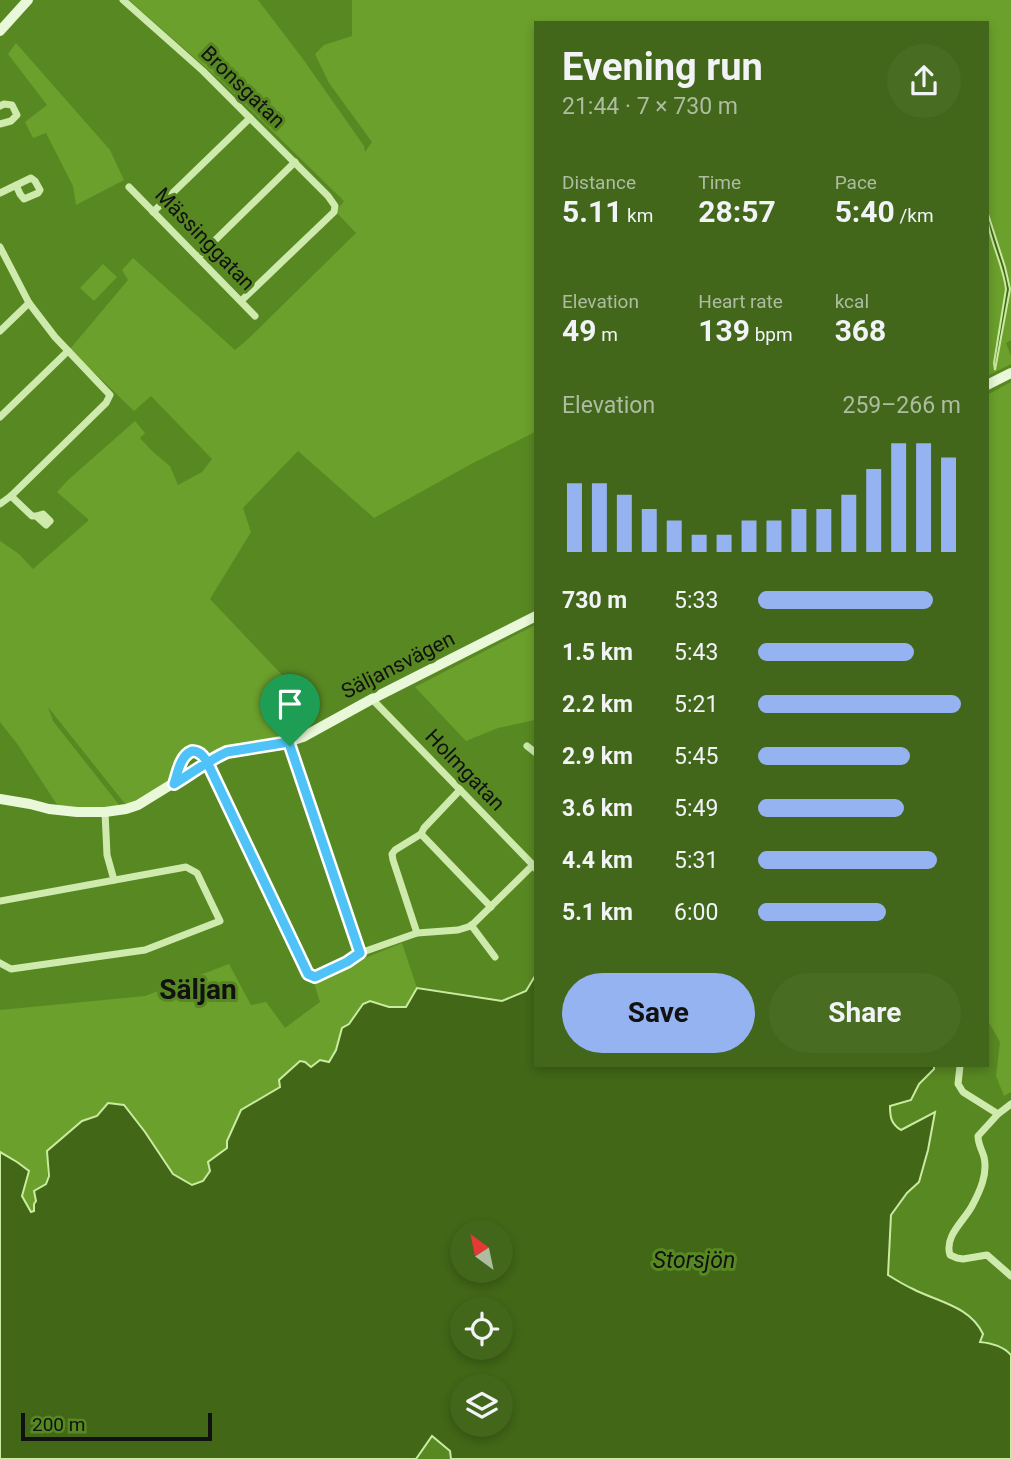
<!DOCTYPE html>
<html lang="en">
<head>
<meta charset="utf-8">
<style>
	body { margin:0; font-family:Roboto,sans-serif; background:#496c23; color:#f1f3f6; height:100vh; display:flex; flex-direction:column; font-size:26px; white-space:nowrap }
	* { box-sizing:border-box; margin:0 }
	p { font-size:23px; color:#aebda2 }
	.icon { flex:none; width:38px; height:38px; fill:none; stroke:currentColor; stroke-width:2; stroke-linecap:round; stroke-linejoin:round }
	.map { position:relative; flex:1; overflow:hidden }
	.side { position:absolute; left:534px; top:21px; width:455px; height:1046px; display:flex; flex-direction:column; background:#42661a; border-radius:0px; box-shadow:0 4px 10px #0003 }
	.side>* { flex:none }
	.needle { width:46px; rotate:327deg }
	.tools { position:absolute; left:450px; top:1220px; display:grid; gap:14px }
	.tools a { display:grid; place-items:center; width:63px; height:63px; border-radius:50%; background:#42661a; box-shadow:0 4px 10px #0003; font-size:35px }
	.scale { position:absolute; left:21px; bottom:18px; width:191px; box-sizing:border-box; padding-left:7px; border:4px solid #111; border-top:0; font-size:19px; line-height:24px; white-space:nowrap; color:#111; -webkit-text-stroke:5px #588822; paint-order:stroke }
	.pin { position:absolute; display:grid; place-items:center; width:60px; height:60px; color:#fff; margin:-72px -30px; border-radius:50% 50% 50% 0; rotate:-45deg; box-shadow:0 0 7px #0007 }
	.pin .icon { rotate:45deg }
	.round { display:grid; place-items:center; flex:none; width:74px; height:74px; border-radius:37px; background:#496c23 }
	.headline { display:flex; align-items:center; justify-content:space-between; height:119px; padding:0 28px }
	h1 { font-size:38px; font-weight:700; line-height:52px }
	.metrics { display:grid; grid-template-columns:repeat(3,1fr); gap:10px; height:119px; padding:7px 28px }
	.metrics div { display:grid; align-content:center }
	.metrics b { font-size:30px; font-weight:700 }
	.metrics small { font-size:19px; font-weight:400 }
	.metrics p { font-size:19px }
	.chart { height:196px; padding:14px 28px }
	.chart p { display:flex; justify-content:space-between }
	.chart svg { width:100%; height:126px; margin-top:7px; stroke:#95b2f1; stroke-width:6 }
	.button { display:flex; gap:14px; margin-top:auto; padding:14px 28px }
	.button a { flex:1; height:80px; border-radius:42px; background:#95b2f1; color:#111; font-size:28px; font-weight:700; line-height:80px; text-align:center }
	.button a+a { background:#496c23; color:#f1f3f6 }
	ul { padding:0 28px; list-style:none; font-size:23px }
	li { display:grid; grid-template-columns:112px 84px 1fr; align-items:center; height:52px }
	li i { height:18px; border-radius:9px; background:#95b2f1 }
	.map>svg:first-child { display:block }
	.green { fill:#6ba02c }
	.water { fill:#416717; stroke:#caeba1; stroke-width:2; fill-rule:evenodd }
	.lines { fill:none; stroke-linecap:round; stroke-linejoin:round }
	.street { stroke:#ceeaad; stroke-width:7 }
	.secondary { stroke:#e9f8d8; stroke-width:10 }
	.route-casing { stroke:#fff; stroke-width:14 }
	.route { stroke:#4fc3f7; stroke-width:9 }
	.labels { text-anchor:middle; stroke-width:6; stroke-linejoin:round; paint-order:stroke }
	.street-label { font-size:21px; fill:#111; stroke:#588822 }
	.water-label { font-size:23px; font-style:italic; fill:#111; stroke:#588822 }
	.district-label { font-size:28px; font-weight:bold; fill:#111; stroke:#588822 }
</style>
</head>
<body>
<div class="map">
<svg width="1011" height="1459" viewBox="0 0 1011 1459">
	<rect width="100%" height="100%" fill="#588822"/>
	<g class="green">
		<path d="M129,0H258L303,59L364,146L365,152L372,142L329,83L315,54L324,45L352,36V0H1011V340L1006,343L1011,356V364L987,376V23H536L535,432L473,463L374,518L298,451L243,508L251,532L210,599L283,676L272,706L292,733L268,740L229,747L209,755C184,724 178,765 168,780C163,788 135,801 126,805L48,707L53,721L120,806L94,810L58,806L18,745L0,722V541L19,554L33,569L89,520L57,492L68,480L135,421L145,433L140,438L153,452L170,466L178,485L202,472L212,459L151,396L134,411L70,349L128,280L122,270L133,258L235,350L247,340L356,233L336,212L344,201L221,81Z"/>
		<polygon points="16,43 110,150 124,180 76,205 73,186 46,133 33,138 25,122 47,105 8,54"/>
		<polygon points="103,264 117,277 94,301 80,288"/>
		<polygon points="1011,382 1011,1092 1004,1096 996,1076 1000,1042 987,1019 987,395"/>
		<polygon points="535,625 535,720 498,728 466,741 415,687"/>
		<path d="M402,943L417,988L406,1007H389L381,1003L362,1004L349,1024L329,1062L310,1067L241,1110L228,1148L209,1161L210,1171L203,1181L192,1185L173,1174L145,1132L124,1105L108,1103L97,1116L82,1121L62,1140L52,1146C50,1153 47,1161 47,1169C47,1184 48,1182 35,1191L36,1201L34,1211L31,1212L22,1196L29,1171L17,1162L0,1152V1010L145,996L229,964L251,1005L266,1002L285,1028L320,1002L314,983L350,964Z"/>
	</g>
	<g class="water">
		<path d="M987,211L1005,267L1010,289L995,370L994,363L1006,289C1003,263 987,237 987,211Z"/>
		<path d="M535,976L536,1066H934V1069L919,1084L911,1100L890,1106C890,1117 891,1124 901,1130L935,1112L928,1150L919,1182L907,1193L891,1215L888,1275C896,1280 904,1285 913,1289C938,1302 970,1306 983,1334L980,1342C991,1343 1004,1347 1011,1355V1459H451L450,1451L432,1436L416,1459H0V1152L17,1162L29,1171L22,1196L31,1212L34,1211V1204L36,1201L34,1191L46,1184L49,1176L47,1151L82,1121L97,1116L108,1103L124,1105L145,1132L173,1174L192,1185L203,1181L210,1171L208,1162L227,1148V1141L241,1110L280,1087L279,1080L300,1061L305,1062L311,1067L320,1060L329,1062L336,1050L342,1028L349,1024L363,1004L370,1001L389,1007H406L417,988L502,1001L526,991ZM462,1232H500V1270H462ZM500,1309V1348H462V1309ZM500,1386V1424H462V1386Z"/>
	</g>
	<g class="lines">
		<g class="street">
			<polyline points="123,0 203,71 328,196 335,206 334,212 241,301"/>
			<polyline points="0,106 4,104 12,105 17,115 11,121 0,124"/>
			<polyline points="129,187 255,316"/>
			<polyline points="0,193 31,178 35,181 40,190 38,193 24,199 20,194 16,185"/>
			<polyline points="153,212 250,118"/>
			<polyline points="0,247 29,303 55,337 110,395 106,403 11,496 0,504"/>
			<polyline points="198,257 295,162"/>
			<polyline points="0,331 29,303"/>
			<polyline points="0,417 68,351"/>
			<polyline points="11,496 32,516 36,516 46,525 50,521 43,514 36,516"/>
			<polyline points="372,699 533,865"/>
			<polyline points="289,742 360,953"/>
			<polyline points="527,746 536,753"/>
			<path d="M175,781C179,770 181,756 192,751L201,753L207,763L308,974L312,977L319,976L333,969L360,953L417,933L458,930L471,926L533,865L536,869"/>
			<polyline points="105,812 107,855 114,880"/>
			<polyline points="421,834 491,907"/>
			<polyline points="0,901 186,867 197,873 220,921 145,950 11,969 0,963"/>
			<polyline points="471,925 495,957"/>
			<polyline points="417,933 393,860 392,854 395,850 421,834 424,828 460,790"/>
			<polyline points="960,1066 958,1084 963,1092 998,1114"/>
			<path d="M1011,1104L998,1114L978,1136C978,1144 982,1150 984,1157C988,1174 980,1191 972,1206C964,1221 944,1236 950,1255L957,1258L963,1259L987,1255L1011,1276"/>
		</g>
		<g class="secondary">
			<polyline points="0,31 28,0"/>
			<polyline points="987,385 1011,373"/>
			<polyline points="0,799 30,804 49,809 77,812 105,812 126,809 138,805 219,755 235,750 278,745 303,737 372,699 536,616"/>
		</g>
	</g>
	<g class="lines">
		<defs>
			<path id="route" d="M290,746L289,742L227,752C209,760 192,773 174,784C178,772 180,756 192,751C201,751 205,758 209,766L308,974L315,977L347,962L360,953L290,746"/>
		</defs>
		<use href="#route" class="route-casing"/>
		<use href="#route" class="route"/>
	</g>
	<g class="labels">
		<g class="street-label">
			<text transform="translate(243 87) rotate(44)" y="7">Bronsgatan</text>
			<text transform="translate(205 239) rotate(46)" y="7">Mässinggatan</text>
			<text transform="translate(398 665) rotate(-27)" y="7">Säljansvägen</text>
			<text transform="translate(465 770) rotate(46)" y="7">Holmgatan</text>
		</g>
		<g class="water-label">
			<text x="694" y="1268">Storsjön</text>
		</g>
		<g class="district-label">
			<text x="198" y="999">Säljan</text>
		</g>
	</g>
</svg>
<div class="tools">
<a><svg class="needle" viewBox="-14 -14 28 28"><path d="M0-13l5 13h-10z" fill="#e53935"/><path d="M0 13l5-13h-10z" fill="#aebda2"/></svg></a>
<a><svg class="icon" aria-label="locate" viewBox="0 0 24 24"><circle cx="12" cy="12" r="6"/><path d="M12 2v4M12 18v4M2 12h4M18 12h4"/></svg></a>
<a><svg class="icon" aria-label="layers" viewBox="0 0 24 24"><path d="M12 4l9 5-9 5-9-5zM3 14l9 5 9-5"/></svg></a>
</div>
<div class="scale">200 m</div>
<div class="pin" style="left:290px;top:746px;background:#1e9e55"><svg class="icon" aria-label="arrive" viewBox="0 0 24 24"><path d="M6 21V4h12l-3 4 3 4H6"/></svg></div>
<section class="side">
<div class="headline"><div><h1>Evening run</h1><p>21:44 · 7 × 730 m</p></div><a class="round"><svg class="icon" aria-label="share" viewBox="0 0 24 24"><path d="M12 15V3M7 8l5-5 5 5M5 13v7h14v-7"/></svg></a></div>
<div class="metrics">
<div><p>Distance</p><b>5.11<small> km</small></b></div>
<div><p>Time</p><b>28:57</b></div>
<div><p>Pace</p><b>5:40<small> /km</small></b></div>
</div>
<div class="metrics">
<div><p>Elevation</p><b>49<small> m</small></b></div>
<div><p>Heart rate</p><b>139<small> bpm</small></b></div>
<div><p>kcal</p><b>368</b></div>
</div>
<div class="chart"><p><span>Elevation</span>259–266 m</p>
<svg viewBox="0 0 160 44" preserveAspectRatio="none"><path d="M5 44V20M15 44V20M25 44V24M35 44V29M45 44V33M55 44V38M65 44V38M75 44V33M85 44V33M95 44V29M105 44V29M115 44V24M125 44V15M135 44V6M145 44V6M155 44V11"/></svg>
</div>
<ul>
<li><b>730 m</b>5:33<i style="width:86%"></i></li>
<li><b>1.5 km</b>5:43<i style="width:77%"></i></li>
<li><b>2.2 km</b>5:21<i style="width:100%"></i></li>
<li><b>2.9 km</b>5:45<i style="width:75%"></i></li>
<li><b>3.6 km</b>5:49<i style="width:72%"></i></li>
<li><b>4.4 km</b>5:31<i style="width:88%"></i></li>
<li><b>5.1 km</b>6:00<i style="width:63%"></i></li>
</ul>
<div class="button"><a>Save</a><a>Share</a></div>
</section>
</div>
</body>
</html>
